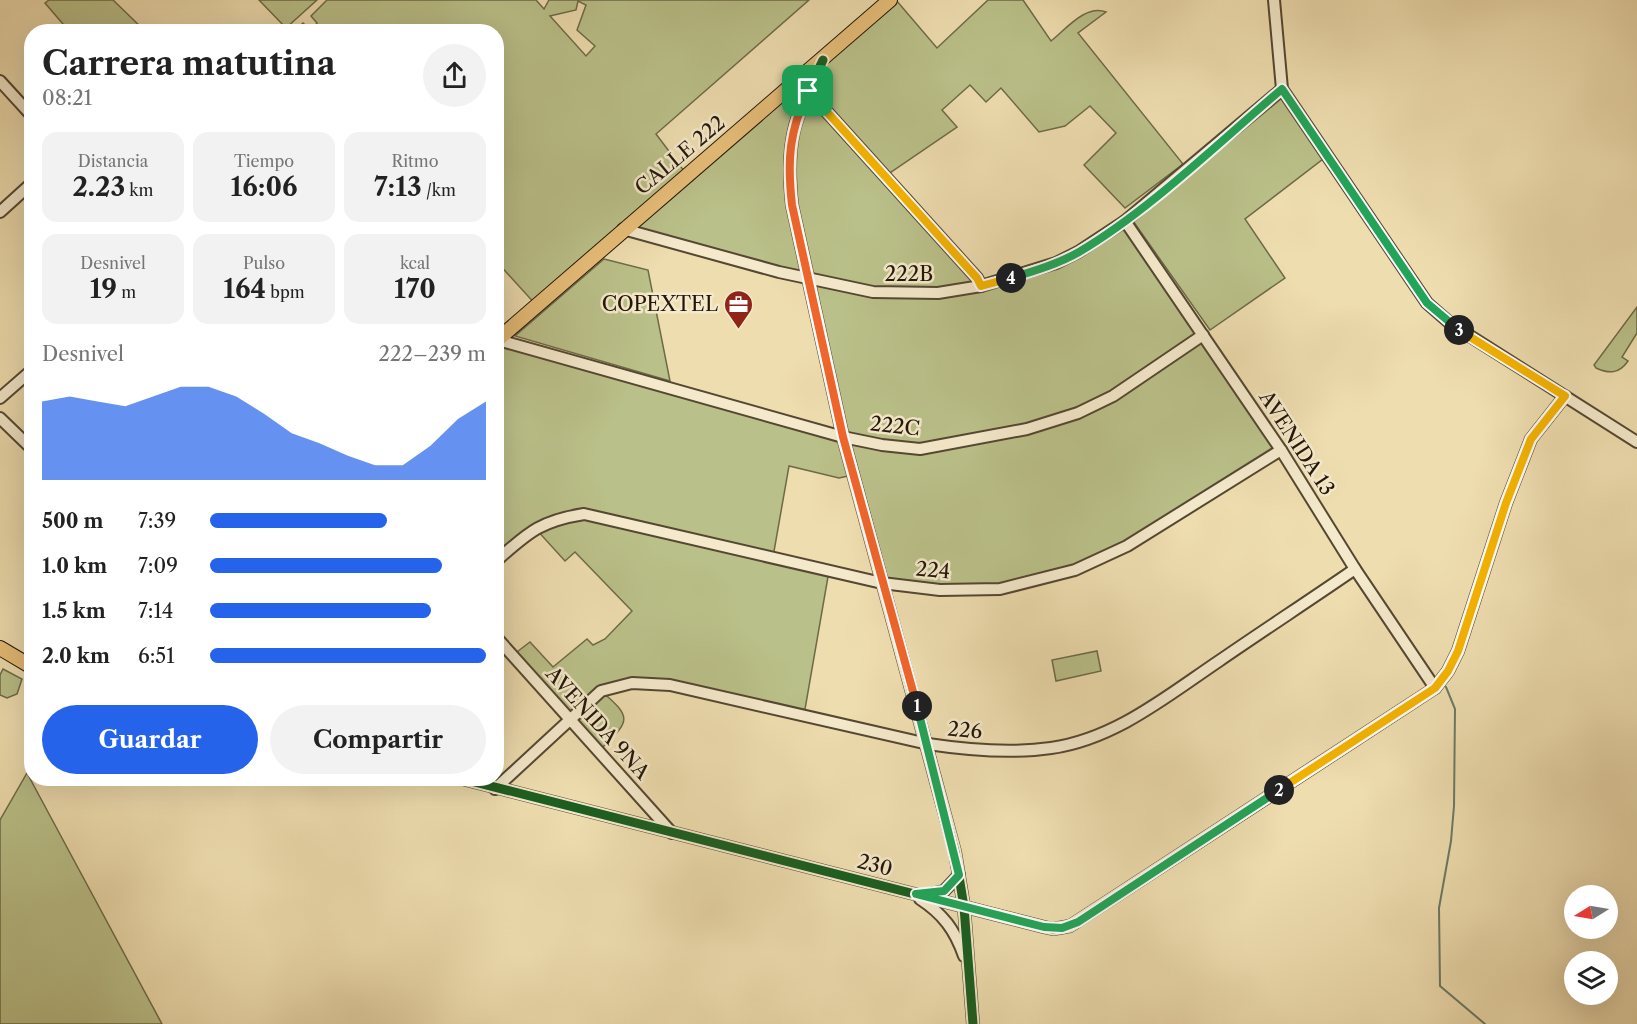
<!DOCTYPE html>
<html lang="es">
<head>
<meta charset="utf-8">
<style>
	body { margin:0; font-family:"Libre Caslon Text",serif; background:#f2f2f2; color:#222; height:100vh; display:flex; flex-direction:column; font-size:22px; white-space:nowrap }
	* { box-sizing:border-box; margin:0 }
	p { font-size:20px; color:#767676 }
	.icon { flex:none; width:33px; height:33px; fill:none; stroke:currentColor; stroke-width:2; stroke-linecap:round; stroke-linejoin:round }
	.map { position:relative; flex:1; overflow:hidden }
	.panel { position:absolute; left:24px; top:24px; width:480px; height:762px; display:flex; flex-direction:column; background:#fff; border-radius:24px; box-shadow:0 6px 24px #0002 }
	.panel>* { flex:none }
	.needle { width:39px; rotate:259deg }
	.fabs { position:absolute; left:1564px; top:885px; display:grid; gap:12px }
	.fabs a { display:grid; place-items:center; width:54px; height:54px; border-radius:50%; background:#fff; box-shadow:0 6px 24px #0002; font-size:30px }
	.pin { position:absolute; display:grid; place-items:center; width:51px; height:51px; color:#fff; margin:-26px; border-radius:12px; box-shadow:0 3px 9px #0006 }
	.km { position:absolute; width:30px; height:30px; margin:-15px; border-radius:50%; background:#222; color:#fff; font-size:16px; line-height:30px; text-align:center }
	.round { display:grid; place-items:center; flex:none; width:63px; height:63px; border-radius:32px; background:#f2f2f2 }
	.summary { display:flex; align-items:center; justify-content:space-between; height:102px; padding:0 18px }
	h1 { font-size:33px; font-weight:800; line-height:45px }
	.stats { display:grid; grid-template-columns:repeat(3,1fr); gap:9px; height:102px; padding:6px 18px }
	.stats div { display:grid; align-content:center; border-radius:15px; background:#f2f2f2; text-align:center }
	.stats b { font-size:26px; font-weight:800 }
	.stats small { font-size:16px; font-weight:400 }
	.stats p { font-size:16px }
	.chart { height:168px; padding:12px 18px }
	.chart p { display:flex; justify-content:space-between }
	.chart svg { width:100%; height:108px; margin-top:6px; fill:#2563eb; opacity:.7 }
	.action { display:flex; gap:12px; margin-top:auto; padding:12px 18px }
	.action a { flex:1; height:69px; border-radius:36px; background:#2563eb; color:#fff; font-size:24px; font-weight:800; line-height:69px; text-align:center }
	.action a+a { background:#f2f2f2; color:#222 }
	ul { padding:0 18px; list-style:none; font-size:20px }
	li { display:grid; grid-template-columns:96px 72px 1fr; align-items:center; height:45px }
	li i { height:15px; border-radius:8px; background:#2563eb }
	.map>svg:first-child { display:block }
	.green { fill:#bac089; stroke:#6e6a48; stroke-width:1.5; fill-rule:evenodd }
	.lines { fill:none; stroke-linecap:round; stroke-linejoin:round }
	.stream { stroke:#6a7a67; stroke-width:2 }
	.minor-casing { stroke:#554732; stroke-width:14 }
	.major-casing { stroke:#221508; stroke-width:16 }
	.minor { stroke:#f4e9cb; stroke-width:10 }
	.major { stroke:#e7be78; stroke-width:14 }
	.cycleway-casing { stroke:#f4e9cb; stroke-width:13 }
	.cycleway { stroke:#1b5e20; stroke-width:9 }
	.split-1-casing { stroke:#fff; stroke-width:12 }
	.split-2-casing { stroke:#fff; stroke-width:12 }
	.split-3-casing { stroke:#fff; stroke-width:12 }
	.split-4-casing { stroke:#fff; stroke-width:12 }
	.split-5-casing { stroke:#fff; stroke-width:12 }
	.split-1 { stroke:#f0652b; stroke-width:8 }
	.split-2 { stroke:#22a559; stroke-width:8 }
	.split-3 { stroke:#f5b400; stroke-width:8 }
	.split-4 { stroke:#22a559; stroke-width:8 }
	.split-5 { stroke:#f5b400; stroke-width:8 }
	.labels { text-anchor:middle; stroke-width:5; stroke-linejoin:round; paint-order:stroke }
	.street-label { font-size:20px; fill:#221508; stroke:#f4e9cb }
	.poi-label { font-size:20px; fill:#221508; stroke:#f4e9cb; text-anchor:end }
</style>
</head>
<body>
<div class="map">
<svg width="1637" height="1024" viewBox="0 0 1637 1024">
	<rect width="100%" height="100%" fill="#eeddaf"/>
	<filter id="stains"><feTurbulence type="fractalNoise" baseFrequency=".00333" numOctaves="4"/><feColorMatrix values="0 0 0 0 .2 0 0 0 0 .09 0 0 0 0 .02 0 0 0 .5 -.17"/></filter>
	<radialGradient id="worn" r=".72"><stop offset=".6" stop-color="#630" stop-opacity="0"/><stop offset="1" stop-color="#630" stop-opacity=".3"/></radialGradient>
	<g class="green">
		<polygon points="49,0 113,0 145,31 69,31 45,3"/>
		<polygon points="259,0 317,0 286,28"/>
		<path d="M327,0H536L544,9L549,0H809L656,134L687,175L896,0L937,48L988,0H1023L1051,41C1066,29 1086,4 1106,12L1078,33L1183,164L1125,208L1084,165L1116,133L1090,106L1065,126L1039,132L1001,88L986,102L970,85L942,110L957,127L887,175L981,286L1035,270L1125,221L1281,450L1167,521L1075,570L1000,589L882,583L853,475L839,478L789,466L773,557L829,571L804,715L670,685L632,683L601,691C636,720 627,722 599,751L513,655L530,642L553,667L587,639L593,645L605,639L632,611L575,552L565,561L535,528L497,561V341L843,437L807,277L623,229L537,306L497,262L496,32H294L303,23L311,30L317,23L311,16ZM578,1L586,5L577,30L595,46L586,56L550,16L576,10Z"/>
		<polygon points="1282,98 1323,159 1245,219 1285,278 1210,330 1133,221"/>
		<polygon points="604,259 648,270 670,381 515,336"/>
		<path d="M1637,307V333L1622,357L1628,361C1619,374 1609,374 1596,368L1594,365Z"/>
		<polygon points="1097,651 1101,671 1056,681 1052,660"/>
		<polygon points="3,669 22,679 17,694 7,698 0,695 0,675"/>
		<polygon points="27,773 162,1024 0,1024 0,820"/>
	</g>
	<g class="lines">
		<polyline class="stream" points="1446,687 1455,709 1454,806 1451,841 1439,908 1440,986 1485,1024"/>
		<defs>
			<g id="minor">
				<polyline points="1274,0 1282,89 1427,303 1451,324 1637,442"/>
				<path d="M822,60C795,119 785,138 792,205L843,437L955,852L964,907L973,1024"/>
				<polyline points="0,81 32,116"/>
				<polyline points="808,91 977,278 981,286"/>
				<polyline points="0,212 32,183"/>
				<polyline points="1125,221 1281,450 1355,569 1435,688"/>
				<polyline points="623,229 779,272 873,292 938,293 981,286 1056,263 1078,252 1125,221 1282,89"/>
				<polyline points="498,340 843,437 882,445 920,449 1027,429 1078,413 1113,396 1203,335"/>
				<polyline points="0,398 32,370"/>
				<polyline points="0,418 32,449"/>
				<path d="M496,561C529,532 540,521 584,514L882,583L940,590L1000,589L1075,570L1127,546L1281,450"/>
				<polyline points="496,637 672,833"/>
				<polyline points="459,778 1044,927 1053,929 1070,926 1435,688 1448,671 1458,651 1506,503 1531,439 1565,396"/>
				<path d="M495,789L601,691L632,683L670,685L928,744C968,750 1010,754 1051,748C1115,739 1167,696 1219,661C1264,630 1310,600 1355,569"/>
				<polyline points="925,895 944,891 959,875"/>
				<path d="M920,899C943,914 955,930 964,956"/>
			</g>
			<g id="major">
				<polyline points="496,341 890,0"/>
				<polyline points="0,648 32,667"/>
			</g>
		</defs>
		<use href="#minor" class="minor-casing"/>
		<use href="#major" class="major-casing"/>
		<use href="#minor" class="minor"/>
		<use href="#major" class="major"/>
		<defs>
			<g id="cycleway">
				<path d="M823,60C795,119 785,138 792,205L843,437L955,852L964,907L973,1024"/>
				<polyline points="459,778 1044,927 1053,929 1070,926 1435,688 1448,671 1458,651 1506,503 1531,439 1565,396"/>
			</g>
		</defs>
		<use href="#cycleway" class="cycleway-casing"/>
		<use href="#cycleway" class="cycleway"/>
	</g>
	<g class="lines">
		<defs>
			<path id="split-1" d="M808,91C789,132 787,160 792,205L843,437L917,706"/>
			<polyline id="split-2" points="917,706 959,875 944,891 916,894 1044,927 1062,928 1078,922 1279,790"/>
			<polyline id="split-3" points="1279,790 1435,688 1448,671 1458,651 1506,503 1531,439 1565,396 1459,330"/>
			<path id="split-4" d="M1011,278C1034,271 1058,264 1079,252C1150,210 1218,143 1282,89L1427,303L1459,330"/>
			<polyline id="split-5" points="808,91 977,278 981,286 1011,278"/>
		</defs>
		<use href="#split-1" class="split-1-casing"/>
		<use href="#split-2" class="split-2-casing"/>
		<use href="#split-3" class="split-3-casing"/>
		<use href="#split-4" class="split-4-casing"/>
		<use href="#split-5" class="split-5-casing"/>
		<use href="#split-1" class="split-1"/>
		<use href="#split-2" class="split-2"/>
		<use href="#split-3" class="split-3"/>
		<use href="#split-4" class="split-4"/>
		<use href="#split-5" class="split-5"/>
	</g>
	<defs>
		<symbol id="office-pin" viewBox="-11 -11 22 30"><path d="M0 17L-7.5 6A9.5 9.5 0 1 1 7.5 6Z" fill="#8f2418" stroke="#f4e9cb"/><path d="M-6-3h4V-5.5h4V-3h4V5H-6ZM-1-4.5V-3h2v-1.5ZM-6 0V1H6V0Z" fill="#fff"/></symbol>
	</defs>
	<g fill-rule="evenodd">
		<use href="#office-pin" x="722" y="288" width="33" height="45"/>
	</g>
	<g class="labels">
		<g class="street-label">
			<text transform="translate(680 155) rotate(-40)" y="7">CALLE 222</text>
			<text x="909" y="281">222B</text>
			<text transform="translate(895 426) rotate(6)" y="7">222C</text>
			<text transform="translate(1297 443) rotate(57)" y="7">AVENIDA 13</text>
			<text transform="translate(933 570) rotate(5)" y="7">224</text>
			<text transform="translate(598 723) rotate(48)" y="7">AVENIDA 9NA</text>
			<text transform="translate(965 730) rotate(5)" y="7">226</text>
			<text transform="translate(875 865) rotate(15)" y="7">230</text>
		</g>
		<g class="poi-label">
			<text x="718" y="311">COPEXTEL</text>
		</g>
	</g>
	<rect width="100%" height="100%" filter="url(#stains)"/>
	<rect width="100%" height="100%" fill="url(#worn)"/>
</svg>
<div class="fabs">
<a><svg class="needle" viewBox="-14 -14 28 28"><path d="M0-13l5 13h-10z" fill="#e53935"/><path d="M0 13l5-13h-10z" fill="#767676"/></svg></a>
<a><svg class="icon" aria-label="layers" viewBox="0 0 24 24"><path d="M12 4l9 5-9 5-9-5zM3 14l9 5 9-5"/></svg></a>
</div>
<div class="pin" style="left:808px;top:91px;background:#1e9e55"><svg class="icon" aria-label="arrive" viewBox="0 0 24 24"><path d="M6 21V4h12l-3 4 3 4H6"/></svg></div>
<b class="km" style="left:917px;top:706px">1</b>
<b class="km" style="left:1279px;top:790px">2</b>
<b class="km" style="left:1459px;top:330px">3</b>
<b class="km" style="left:1011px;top:278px">4</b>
<section class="panel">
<div class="summary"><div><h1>Carrera matutina</h1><p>08:21</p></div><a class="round"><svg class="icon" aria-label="share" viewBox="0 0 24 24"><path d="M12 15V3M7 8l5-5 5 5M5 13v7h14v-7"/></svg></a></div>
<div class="stats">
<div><p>Distancia</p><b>2.23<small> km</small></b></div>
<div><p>Tiempo</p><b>16:06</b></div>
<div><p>Ritmo</p><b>7:13<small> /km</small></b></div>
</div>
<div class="stats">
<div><p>Desnivel</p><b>19<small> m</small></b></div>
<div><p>Pulso</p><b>164<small> bpm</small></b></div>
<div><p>kcal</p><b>170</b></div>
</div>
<div class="chart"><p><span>Desnivel</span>222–239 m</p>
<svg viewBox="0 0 160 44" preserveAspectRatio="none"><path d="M0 44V12L10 10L20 12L30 14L40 10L50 6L60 6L70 10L80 17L90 25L100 29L110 34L120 38L130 38L140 30L150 19L160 12V44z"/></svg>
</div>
<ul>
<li><b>500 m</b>7:39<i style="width:64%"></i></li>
<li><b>1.0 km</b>7:09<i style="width:84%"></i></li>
<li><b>1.5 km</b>7:14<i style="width:80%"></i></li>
<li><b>2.0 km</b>6:51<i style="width:100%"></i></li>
</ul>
<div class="action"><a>Guardar</a><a>Compartir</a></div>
</section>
</div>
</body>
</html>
